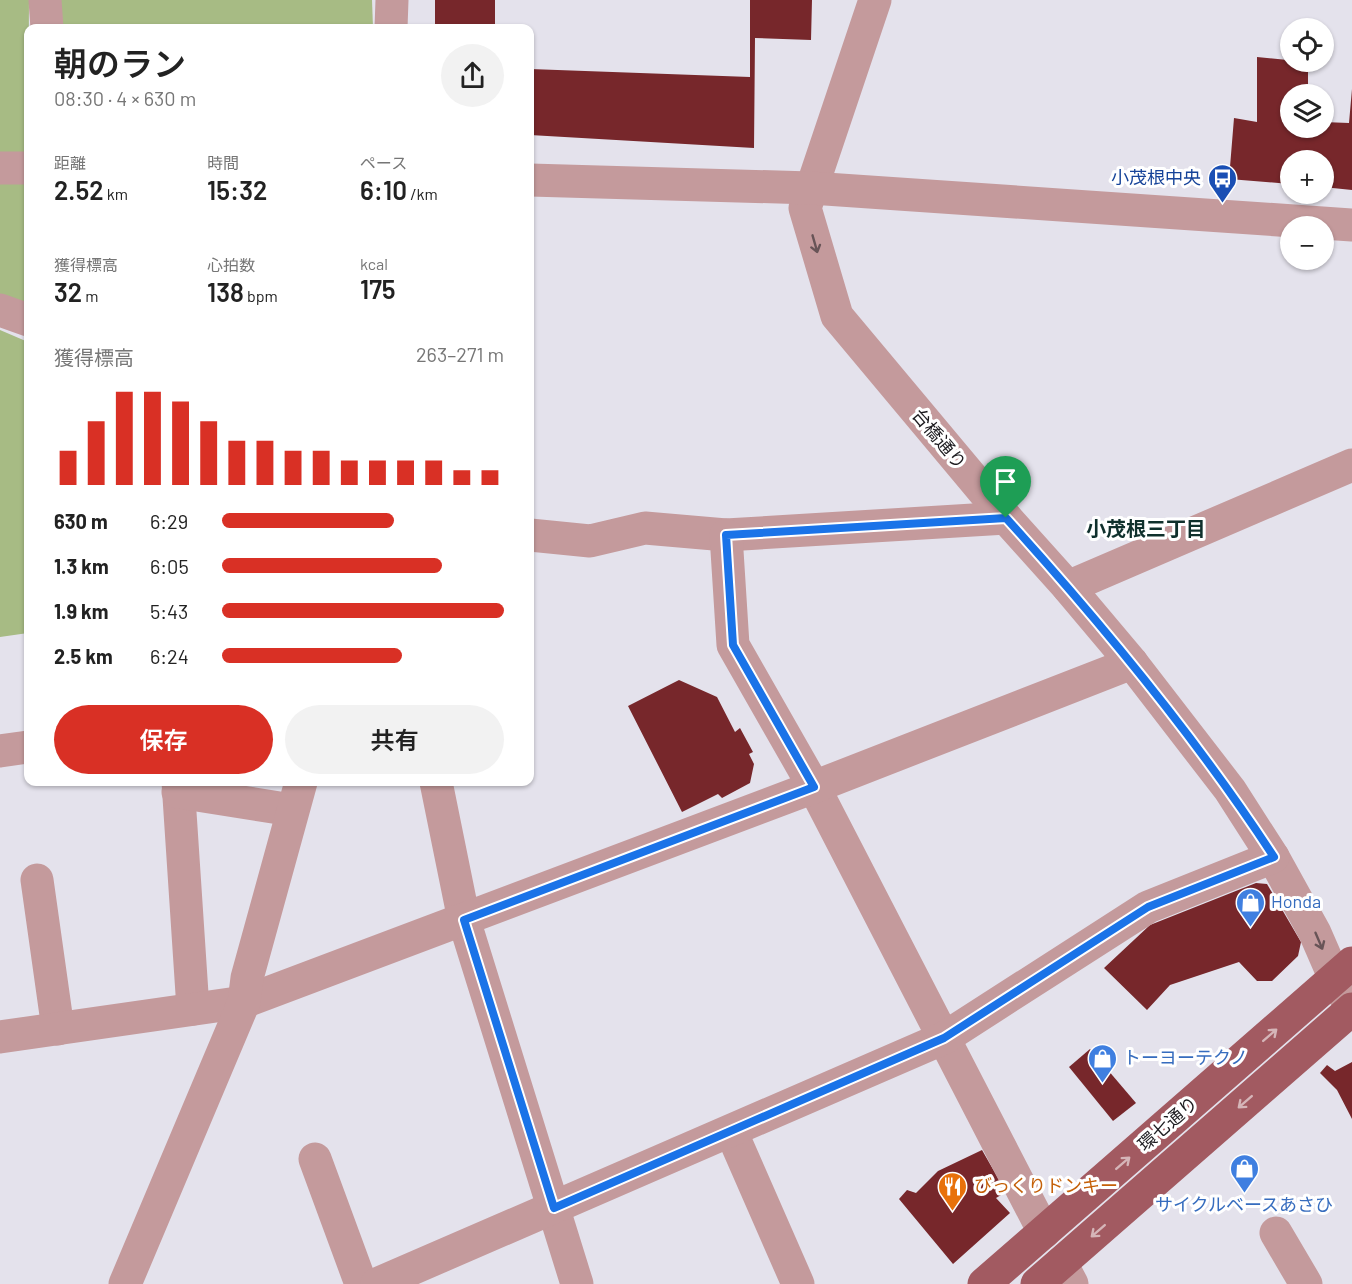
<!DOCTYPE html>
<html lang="ja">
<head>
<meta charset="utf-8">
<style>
	body { margin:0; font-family:Barlow,"Noto Sans JP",sans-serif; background:#f2f2f2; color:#222; height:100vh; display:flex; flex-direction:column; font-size:22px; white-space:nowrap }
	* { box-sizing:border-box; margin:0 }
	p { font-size:20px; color:#767676 }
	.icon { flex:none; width:33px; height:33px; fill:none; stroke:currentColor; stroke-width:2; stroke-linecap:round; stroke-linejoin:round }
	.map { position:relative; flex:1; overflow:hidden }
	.sheet { position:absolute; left:24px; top:24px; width:510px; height:762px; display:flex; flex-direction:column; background:#fff; border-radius:12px; box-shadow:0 2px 4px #0004 }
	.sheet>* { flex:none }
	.controls { position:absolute; left:1280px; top:18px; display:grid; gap:12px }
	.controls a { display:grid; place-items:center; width:54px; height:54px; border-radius:50%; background:#fff; box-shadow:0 2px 4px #0004; font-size:30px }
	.pin { position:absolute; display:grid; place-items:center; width:51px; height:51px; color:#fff; margin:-62px -26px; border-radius:50% 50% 50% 0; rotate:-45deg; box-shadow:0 0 6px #0007 }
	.pin .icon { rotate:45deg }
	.round { display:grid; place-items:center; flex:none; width:63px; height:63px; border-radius:32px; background:#f2f2f2 }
	.headline { display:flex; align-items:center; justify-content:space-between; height:102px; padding:0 30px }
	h1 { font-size:33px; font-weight:600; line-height:45px }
	.stats { display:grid; grid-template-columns:repeat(3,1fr); gap:9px; height:102px; padding:6px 30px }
	.stats div { display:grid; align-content:center }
	.stats b { font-size:26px; font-weight:600 }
	.stats small { font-size:16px; font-weight:400 }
	.stats p { font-size:16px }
	.chart { height:168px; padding:12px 30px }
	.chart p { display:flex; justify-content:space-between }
	.chart svg { width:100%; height:108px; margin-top:6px; stroke:#d93025; stroke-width:6 }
	.button { display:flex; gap:12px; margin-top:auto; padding:12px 30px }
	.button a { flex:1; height:69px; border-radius:36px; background:#d93025; color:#fff; font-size:24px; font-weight:600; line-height:69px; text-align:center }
	.button a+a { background:#f2f2f2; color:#222 }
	ul { padding:0 30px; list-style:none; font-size:20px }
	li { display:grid; grid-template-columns:96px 72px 1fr; align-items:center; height:45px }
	li i { height:15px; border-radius:8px; background:#d93025 }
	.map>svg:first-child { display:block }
	.green { fill:#a7bb84 }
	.building { fill:#77272b }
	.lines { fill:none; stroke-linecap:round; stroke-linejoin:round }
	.minor { stroke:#c49a9c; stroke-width:33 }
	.major { stroke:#a25a61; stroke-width:33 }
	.oneway { stroke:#685457 }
	.oneway2 { stroke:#d5b5b8 }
	.route-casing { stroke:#fff; stroke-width:12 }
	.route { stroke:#1a73e8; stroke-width:8 }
	.labels { text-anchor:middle; stroke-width:6; stroke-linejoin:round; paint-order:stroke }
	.transit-label { font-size:18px; fill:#164399; stroke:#fff; text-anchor:end }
	.street-label { font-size:18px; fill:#1c1b1f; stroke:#fff }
	.shop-label { font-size:18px; fill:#366cbe; stroke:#fff; text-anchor:start }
	.food-label { font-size:18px; fill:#c56008; stroke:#fff; text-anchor:start }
	.neighbourhood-label { font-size:20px; font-weight:bold; fill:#0f302c; stroke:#fff }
</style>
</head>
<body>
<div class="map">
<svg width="1352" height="1284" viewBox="0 0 1352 1284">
	<rect width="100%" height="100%" fill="#e4e2ec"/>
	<g class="green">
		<polygon points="0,0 29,0 28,155 0,155"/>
		<polygon points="53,0 372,0 373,28 54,28"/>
		<polygon points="0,182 28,182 28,304 0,296"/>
		<polygon points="0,330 28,342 28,633 0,637"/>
	</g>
	<g class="building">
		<rect x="435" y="0" width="60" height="28"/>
		<polygon points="750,0 812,0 811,40 755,38 754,148 530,135 530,69 750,77"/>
		<polygon points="1257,57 1308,62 1308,94 1290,94 1290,128 1323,128 1323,122 1349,123 1352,89 1352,190 1323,187 1323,160 1290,160 1290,184 1229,179 1234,118 1257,122"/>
		<polygon points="679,680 717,697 735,732 740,728 753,752 749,754 754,764 750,783 722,798 718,794 682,812 628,706"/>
		<polygon points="1256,883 1267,884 1301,942 1298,956 1272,981 1257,981 1239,962 1170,985 1147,1010 1104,968 1150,925"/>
		<polygon points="1090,1049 1136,1103 1113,1121 1069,1067"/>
		<polygon points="1352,1062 1352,1119 1337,1090 1320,1073 1327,1065 1335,1071"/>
		<polygon points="982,1150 1006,1192 996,1198 1010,1213 953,1264 899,1199 907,1190 916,1193 938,1171"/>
	</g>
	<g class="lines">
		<g class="minor">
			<polyline points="45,0 47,28"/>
			<polyline points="875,0 805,208 837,316 1006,518 1068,587 1132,663 1230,790 1273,857 1315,933 1335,979 1348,1001"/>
			<polyline points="391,28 392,0"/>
			<polyline points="0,168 28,168"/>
			<polyline points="530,180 811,188 1352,225"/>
			<polyline points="0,310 28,320"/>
			<polyline points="530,535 590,541 645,528 726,535 1006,518"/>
			<polyline points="726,535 733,645 814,787 1044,1232"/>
			<polyline points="1068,587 1352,465"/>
			<polyline points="0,751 28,747"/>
			<polyline points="178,782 193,1009"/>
			<polyline points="436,782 464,920 577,1284"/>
			<polyline points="178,792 292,810"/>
			<polyline points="37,880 58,1029"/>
			<polyline points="0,1037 244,1002 814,787 1132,663"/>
			<polyline points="731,1131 798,1284"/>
			<polyline points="315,1159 361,1284"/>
			<polyline points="1276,1233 1306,1284"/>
			<polyline points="1061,1263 1072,1284"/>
			<polyline points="125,1284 244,1002 247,978 301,782"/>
			<polyline points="377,1284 944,1038 1148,907 1273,857"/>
		</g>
		<g class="major">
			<polyline points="984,1284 1352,963"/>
			<polyline points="1037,1284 1352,1009"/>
		</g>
	</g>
	<defs><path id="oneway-shaft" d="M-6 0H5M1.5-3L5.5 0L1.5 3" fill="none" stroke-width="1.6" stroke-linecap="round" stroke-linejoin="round" transform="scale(1.5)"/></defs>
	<g class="oneway">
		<use href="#oneway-shaft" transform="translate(815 244) rotate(74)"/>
		<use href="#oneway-shaft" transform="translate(1319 941) rotate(67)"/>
	</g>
	<g class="oneway2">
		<use href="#oneway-shaft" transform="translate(1270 1035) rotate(-41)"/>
		<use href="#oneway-shaft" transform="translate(1245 1102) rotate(139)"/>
		<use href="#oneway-shaft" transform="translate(1123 1163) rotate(-41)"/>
		<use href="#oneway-shaft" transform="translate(1098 1231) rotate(139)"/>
	</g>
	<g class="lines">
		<defs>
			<path id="route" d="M1006,518C1103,625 1195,736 1274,857L1148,907L944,1038L554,1208L464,920L814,787L733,645L726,535Z"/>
		</defs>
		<use href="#route" class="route-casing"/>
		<use href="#route" class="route"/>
	</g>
	<defs>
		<symbol id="bus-pin" viewBox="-11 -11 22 30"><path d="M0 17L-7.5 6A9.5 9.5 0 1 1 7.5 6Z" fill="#1a4fb4" stroke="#fff"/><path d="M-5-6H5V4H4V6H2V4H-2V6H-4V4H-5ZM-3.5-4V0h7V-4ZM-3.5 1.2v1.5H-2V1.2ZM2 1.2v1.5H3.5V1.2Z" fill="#fff"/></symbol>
		<symbol id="shop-pin" viewBox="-11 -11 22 30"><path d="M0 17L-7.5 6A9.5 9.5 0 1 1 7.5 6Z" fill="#3f7fe0" stroke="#fff"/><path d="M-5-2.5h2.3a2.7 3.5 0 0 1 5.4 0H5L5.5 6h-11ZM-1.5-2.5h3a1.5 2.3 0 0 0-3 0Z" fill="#fff"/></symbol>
		<symbol id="restaurant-pin" viewBox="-11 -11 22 30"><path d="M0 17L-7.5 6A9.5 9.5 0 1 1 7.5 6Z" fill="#e8710a" stroke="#fff"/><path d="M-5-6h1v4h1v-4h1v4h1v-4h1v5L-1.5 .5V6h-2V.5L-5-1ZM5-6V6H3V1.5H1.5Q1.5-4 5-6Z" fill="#fff"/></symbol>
	</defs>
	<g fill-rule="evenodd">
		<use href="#bus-pin" x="1206" y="162" width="33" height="45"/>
		<use href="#shop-pin" x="1234" y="886" width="33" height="45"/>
		<use href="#shop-pin" x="1086" y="1042" width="33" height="45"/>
		<use href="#shop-pin" x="1228" y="1152" width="33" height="45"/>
		<use href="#restaurant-pin" x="936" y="1170" width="33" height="45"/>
	</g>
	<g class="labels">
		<g class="transit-label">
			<text x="1201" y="184">小茂根中央</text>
		</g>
		<g class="street-label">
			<text transform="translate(939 439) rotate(50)" y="6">台橋通り</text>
			<text transform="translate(1168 1124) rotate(-41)" y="6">環七通り</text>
		</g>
		<g class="shop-label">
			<text x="1271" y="908">Honda</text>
			<text x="1123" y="1064">トーヨーテクノ</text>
			<text x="1244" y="1211" text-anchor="middle">サイクルベースあさひ</text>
		</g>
		<g class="food-label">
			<text x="974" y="1192">びっくりドンキー</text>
		</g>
		<g class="neighbourhood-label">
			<text x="1146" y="536">小茂根三丁目</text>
		</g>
	</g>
</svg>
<div class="controls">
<a><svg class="icon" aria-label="locate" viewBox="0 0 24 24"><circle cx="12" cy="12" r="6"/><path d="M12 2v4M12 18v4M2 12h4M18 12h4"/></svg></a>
<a><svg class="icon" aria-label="layers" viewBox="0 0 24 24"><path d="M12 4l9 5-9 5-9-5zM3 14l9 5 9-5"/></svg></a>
<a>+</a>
<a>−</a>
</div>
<div class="pin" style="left:1006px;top:518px;background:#1e9e55"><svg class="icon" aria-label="arrive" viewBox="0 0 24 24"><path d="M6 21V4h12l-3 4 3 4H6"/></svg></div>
<section class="sheet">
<div class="headline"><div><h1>朝のラン</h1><p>08:30 · 4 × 630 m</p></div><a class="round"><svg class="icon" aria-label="share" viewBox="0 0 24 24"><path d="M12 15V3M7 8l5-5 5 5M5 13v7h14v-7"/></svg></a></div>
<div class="stats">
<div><p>距離</p><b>2.52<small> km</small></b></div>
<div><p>時間</p><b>15:32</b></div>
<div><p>ペース</p><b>6:10<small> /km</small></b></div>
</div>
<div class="stats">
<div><p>獲得標高</p><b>32<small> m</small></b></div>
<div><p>心拍数</p><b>138<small> bpm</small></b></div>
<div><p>kcal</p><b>175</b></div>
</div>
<div class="chart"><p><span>獲得標高</span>263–271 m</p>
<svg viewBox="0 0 160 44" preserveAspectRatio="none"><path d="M5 44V30M15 44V18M25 44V6M35 44V6M45 44V10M55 44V18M65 44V26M75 44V26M85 44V30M95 44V30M105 44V34M115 44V34M125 44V34M135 44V34M145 44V38M155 44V38"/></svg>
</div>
<ul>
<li><b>630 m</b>6:29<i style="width:61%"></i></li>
<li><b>1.3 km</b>6:05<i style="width:78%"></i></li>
<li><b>1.9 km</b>5:43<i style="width:100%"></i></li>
<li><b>2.5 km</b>6:24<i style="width:64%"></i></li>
</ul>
<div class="button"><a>保存</a><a>共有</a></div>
</section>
</div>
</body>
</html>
